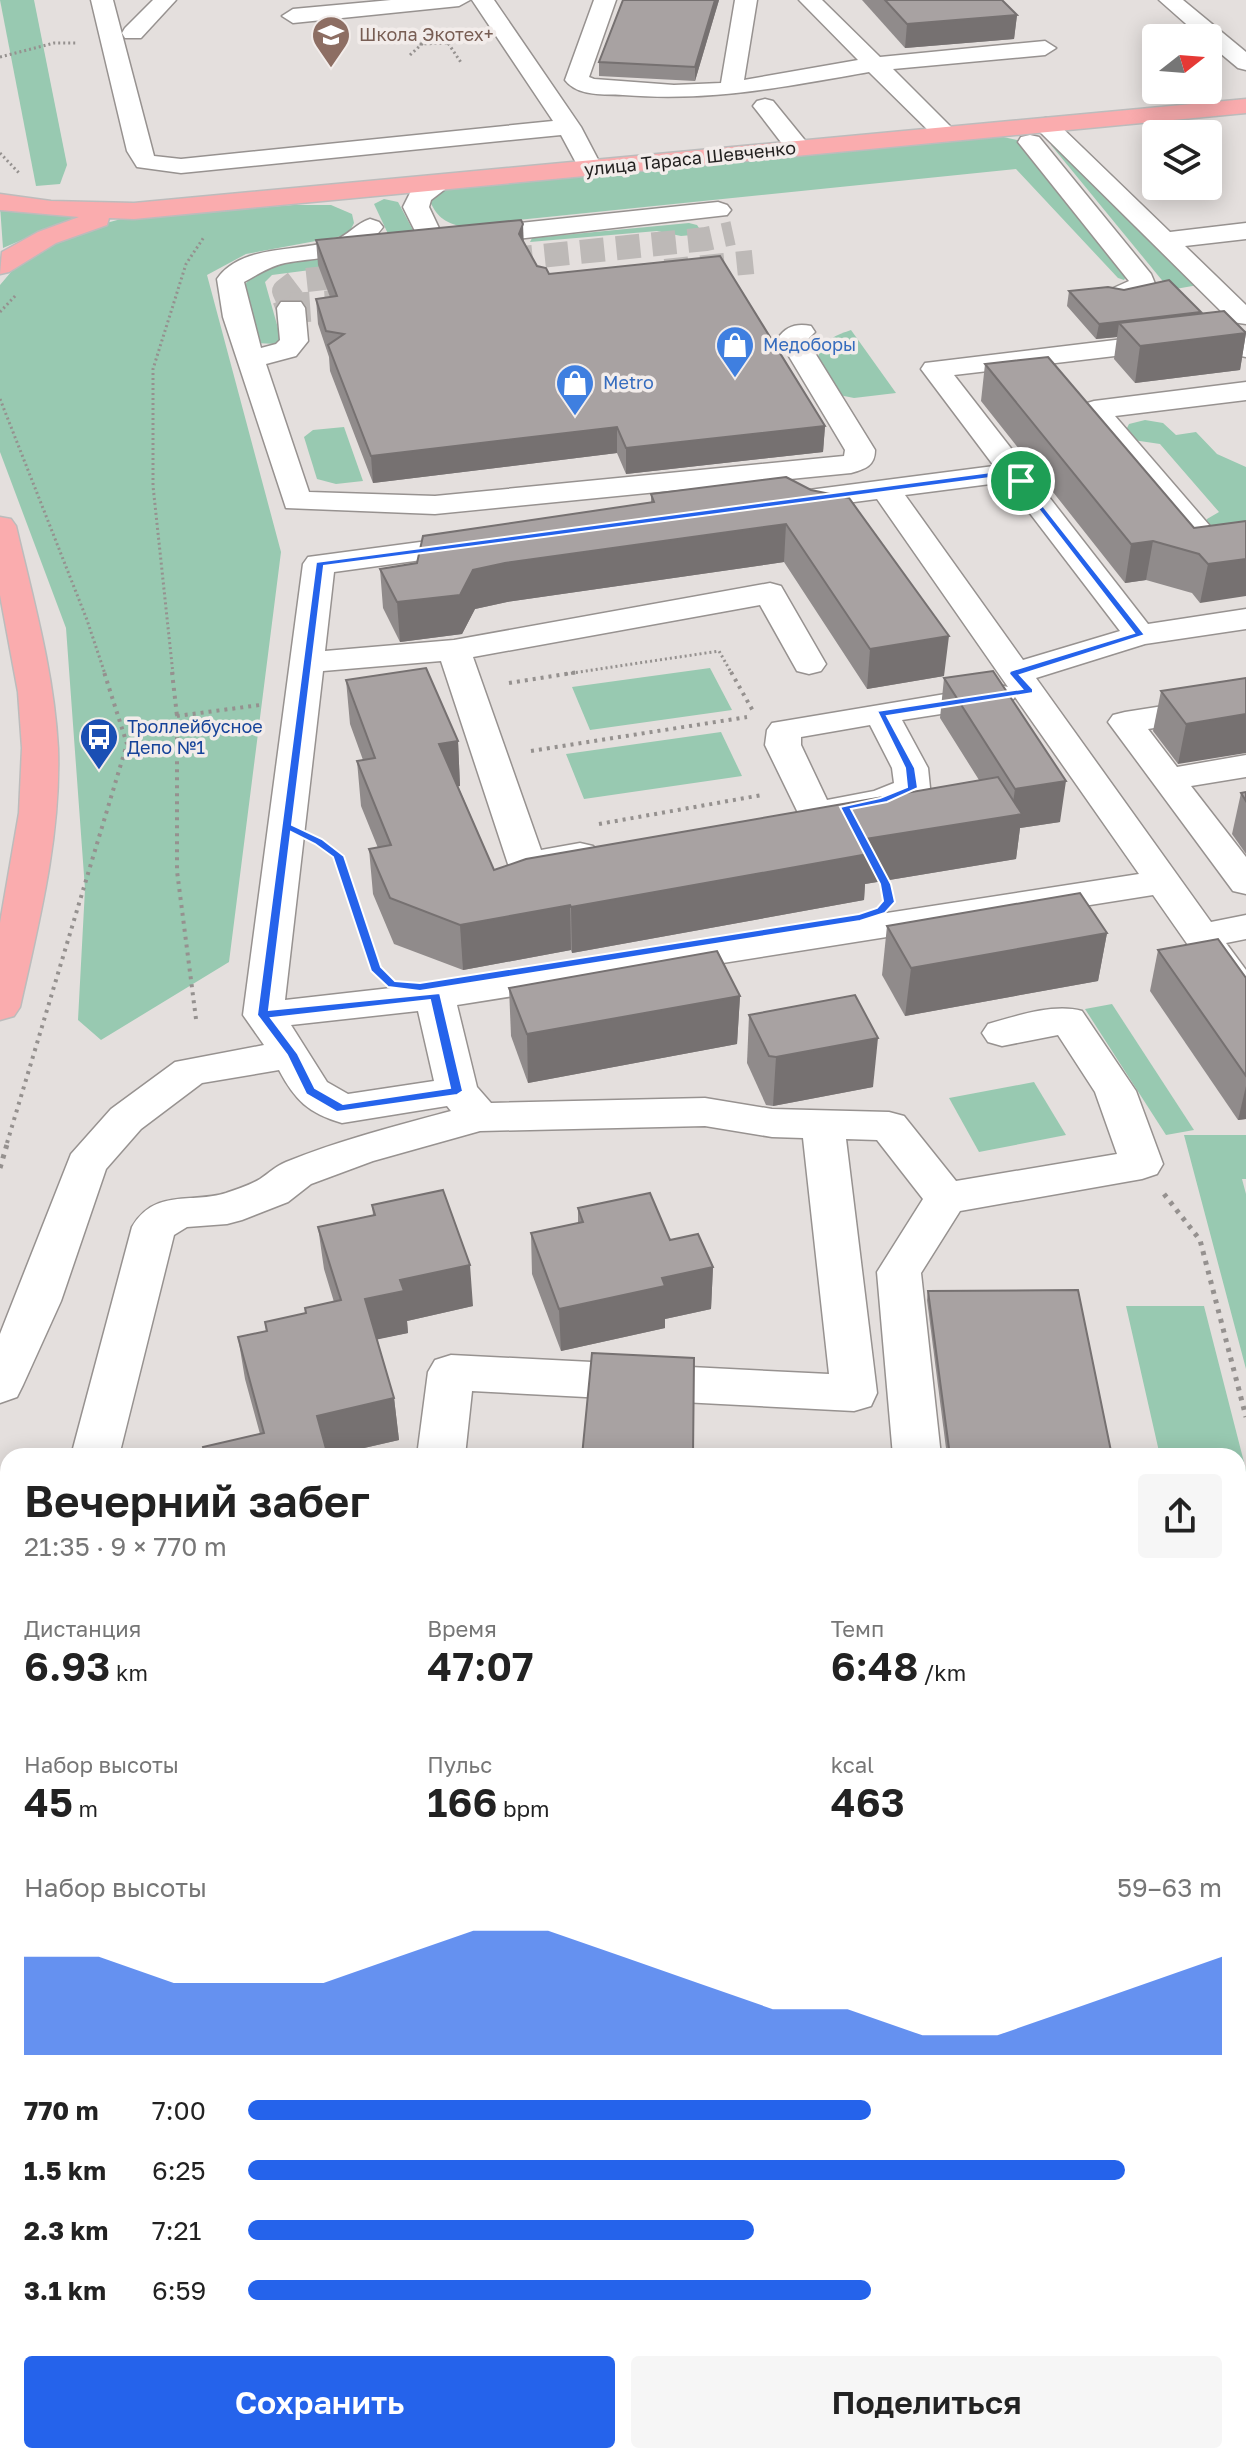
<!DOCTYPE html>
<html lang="ru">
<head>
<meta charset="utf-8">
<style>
	body { margin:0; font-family:"Golos Text",sans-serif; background:#f6f6f6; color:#222; height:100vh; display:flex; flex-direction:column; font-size:30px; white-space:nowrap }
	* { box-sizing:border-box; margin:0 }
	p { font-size:26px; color:#767676 }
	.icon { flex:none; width:44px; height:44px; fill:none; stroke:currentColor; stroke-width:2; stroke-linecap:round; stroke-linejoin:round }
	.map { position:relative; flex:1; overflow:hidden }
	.drawer { position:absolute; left:0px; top:1448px; width:1246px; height:1016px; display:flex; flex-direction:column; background:#fff; border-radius:24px 24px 0 0; box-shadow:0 4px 20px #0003 }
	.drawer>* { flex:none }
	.needle { width:52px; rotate:73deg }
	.buttons { position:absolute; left:1142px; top:24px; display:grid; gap:16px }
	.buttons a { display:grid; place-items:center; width:80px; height:80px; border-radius:8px; background:#fff; box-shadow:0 4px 20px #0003; font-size:40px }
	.pin { position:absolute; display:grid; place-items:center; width:68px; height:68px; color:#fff; margin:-34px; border:4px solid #fff; border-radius:50%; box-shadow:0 2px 8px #0007 }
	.round { display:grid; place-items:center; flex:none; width:84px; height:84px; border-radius:8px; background:#f6f6f6 }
	.headline { display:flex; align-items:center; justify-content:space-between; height:136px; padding:0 24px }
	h1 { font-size:44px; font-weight:600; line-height:60px }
	.metrics { display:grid; grid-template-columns:repeat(3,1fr); gap:12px; height:136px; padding:8px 24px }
	.metrics div { display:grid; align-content:center }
	.metrics b { font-size:40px; font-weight:600 }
	.metrics small { font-size:22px; font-weight:400 }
	.metrics p { font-size:22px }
	.chart { height:224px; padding:16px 24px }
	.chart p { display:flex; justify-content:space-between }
	.chart svg { width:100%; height:144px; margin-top:8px; fill:#2563eb; opacity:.7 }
	.action { display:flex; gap:16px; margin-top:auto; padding:16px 24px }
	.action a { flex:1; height:92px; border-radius:8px; background:#2563eb; color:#fff; font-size:32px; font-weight:600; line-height:92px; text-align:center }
	.action a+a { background:#f6f6f6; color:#222 }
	ul { padding:0 24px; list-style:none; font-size:26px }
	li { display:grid; grid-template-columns:128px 96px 1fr; align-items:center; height:60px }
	li i { height:20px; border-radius:10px; background:#2563eb }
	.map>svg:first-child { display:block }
	.green { fill:#98c9b1 }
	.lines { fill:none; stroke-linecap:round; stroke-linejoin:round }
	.minor-tunnel-far1 { stroke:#bdb9b7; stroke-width:24; stroke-dasharray:24 12; stroke-linecap:butt }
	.minor-tunnel { stroke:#bdb9b7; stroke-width:30; stroke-dasharray:30 15; stroke-linecap:butt }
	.minor-casing { stroke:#979290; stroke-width:3 }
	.major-casing { stroke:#bcbcbc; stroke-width:3 }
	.path-far2 { stroke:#95918f; stroke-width:3; stroke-dasharray:2 3; stroke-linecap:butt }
	.path-far1 { stroke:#95918f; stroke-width:4; stroke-dasharray:3 5; stroke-linecap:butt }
	.path { stroke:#95918f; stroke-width:5; stroke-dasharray:4 6; stroke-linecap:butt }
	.minor { fill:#fff; fill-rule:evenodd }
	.major { fill:#faacae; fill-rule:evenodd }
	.wall { fill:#908b8b }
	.shaded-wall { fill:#767171 }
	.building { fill:#a8a2a2; stroke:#767171; stroke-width:2 }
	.route { fill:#2563eb; stroke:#fff; stroke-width:2; fill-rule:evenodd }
	.labels { text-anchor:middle; stroke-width:7; stroke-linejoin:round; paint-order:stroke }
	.far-education-label { font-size:18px; fill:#785e54; stroke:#f2ecea; text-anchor:start }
	.far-street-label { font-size:18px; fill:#211f1e; stroke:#f2ecea }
	.far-shop-label { font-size:18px; fill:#366cbe; stroke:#f2ecea; text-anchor:start }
	.far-transit-label { font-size:18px; fill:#164399; stroke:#f2ecea; text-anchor:start }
</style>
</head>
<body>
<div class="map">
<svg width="1246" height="2464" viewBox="0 0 1246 2464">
	<rect width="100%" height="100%" fill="#e4dfdd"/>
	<g class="green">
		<polygon points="0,0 34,0 67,165 60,184 36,186"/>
		<path d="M990,134L1021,141L1127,275L1124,280L1118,278L1016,169L460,226C442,222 434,213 428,196L444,190Z"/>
		<polygon points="1059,144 1198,285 1170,290 1051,145"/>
		<polygon points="384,199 398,202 414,232 389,236 374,204"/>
		<polygon points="293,205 331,205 352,214 354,223 348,235 246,254 207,275 281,552 229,962 101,1040 78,1020 85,889 66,628 0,452 0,285 28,252 84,229 121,219"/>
		<polygon points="0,206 104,214 45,230 3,248"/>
		<polygon points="689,223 697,225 703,234 681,236 657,231 530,242 532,238"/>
		<path d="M353,255L356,264L272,275L265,282L281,339L276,344L256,343L243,288C262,254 318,258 353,255Z"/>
		<path d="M851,330L896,393L854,398L839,395L817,362C820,342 833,336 851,330Z"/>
		<polygon points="1145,420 1163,423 1176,435 1196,432 1217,454 1246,467 1246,537 1222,536 1205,523 1207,519 1219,512 1160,444 1133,440 1125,432 1129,424"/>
		<polygon points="344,427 363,481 336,484 317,479 304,437 313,430"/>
		<polygon points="710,668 732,710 590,730 572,687"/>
		<polygon points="721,732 742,776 584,799 566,754"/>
		<polygon points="1112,1004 1194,1130 1166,1135 1085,1009"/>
		<polygon points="1034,1082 1066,1135 979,1152 949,1098"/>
		<polygon points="1184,1135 1246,1135 1246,1179 1242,1179 1246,1194 1246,1369"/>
		<polygon points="1126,1306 1204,1306 1246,1470 1246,1540 1238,1540 1238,1456 1160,1456"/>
		<polygon points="292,2456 480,2456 480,2464 291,2464"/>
	</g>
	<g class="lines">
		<g class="minor-tunnel-far1">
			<polyline points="473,263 706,239 733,233"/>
			<polyline points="665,271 753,262"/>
			<polyline points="288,300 284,291 297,281 381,272"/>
		</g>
		<polyline class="minor-tunnel" points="287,298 291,308 378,302"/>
		<defs>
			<g id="minor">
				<polygon points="91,0 113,0 154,156 181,159 553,121 472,0 494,0 581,127 603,169 600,174 582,174 561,135 181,173 137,167 127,151"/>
				<polygon points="153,0 176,0 141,38 125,38 122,33 125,28"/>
				<polygon points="391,0 470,0 459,6 293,23 282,16 293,9"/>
				<path d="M594,0H616L589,77L594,79L674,85L721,83L735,0H757L744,80L858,60L799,0H822L880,57L1045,41L1056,48L1045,55L893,69L954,130L958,135L954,140H938L869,72C782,87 713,102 623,95C605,94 578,97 565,80Z"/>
				<polygon points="1159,0 1183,0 1246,52 1246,70 1238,68 1208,43 1208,38 1202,38"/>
				<polygon points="765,99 773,101 808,144 811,149 808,154 790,154 757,111 753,106 757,101"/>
				<polygon points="1046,118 1054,120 1170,232 1246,223 1246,239 1185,246 1246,305 1246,324 1232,322 1038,130 1034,125 1038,120"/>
				<path d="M1030,135L1039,137L1151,274L1156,286C1147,298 1124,305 1109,302L1106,296L1109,290L1129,281L1018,142L1021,137Z"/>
				<polygon points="441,176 450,178 453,183 431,200 429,207 445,241 441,247 423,247 403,207 411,191"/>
				<polygon points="718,202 727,205 731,210 727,215 464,245 455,242 451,237 455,232 464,229"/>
				<path d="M370,219L379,222L383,227C359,261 320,256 285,263C270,266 257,275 244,282L261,348L276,344L280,340L277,308L281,302H301L305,308L308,341L296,356L266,364L309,492L435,496L844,456L845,450L778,338C786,326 797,323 811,326L815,332L807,340L875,450C875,466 865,469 851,473L435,514L286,508L223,317L217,279C241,244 298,252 333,241C348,236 356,223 370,219Z"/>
				<path d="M1231,326L1246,333V357L1236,355L1224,343L954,375L1148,624L1246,609V629L1145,644L1036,678L1211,922L1246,915V939L1226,943L1246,970V1012L1232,1008L1153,895L457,1005L477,1087L491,1103L705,1098L772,1109L889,1112L904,1116L956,1181L1117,1154L1095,1092L1058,1035L1002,1046L988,1042L982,1033L988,1024C1016,1016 1054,1003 1082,1011L1136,1091L1163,1164L1157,1174L1142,1179L960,1211L921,1273L941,1456H893L877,1272L923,1199L877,1140L846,1139L877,1393L871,1406L854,1411L472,1391L465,1456H417L428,1372L435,1360L451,1355L829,1374L803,1138L772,1137L705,1126L480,1131L373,1161L311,1184L288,1202L242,1220L227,1224L187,1227L174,1235L119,1456H71L132,1227C155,1188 191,1204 226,1193C237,1189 250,1185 260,1179C269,1173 276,1166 286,1162C340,1140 395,1126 451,1111L447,1106L342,1123C308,1113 295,1100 279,1070L202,1083L141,1129L106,1169L61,1301L23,1385L17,1397L0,1403V1334L71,1154L111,1109L175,1062L264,1045L243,1015L303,564L308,557L480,534L491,536L496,543L491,550L480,552L334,572L325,651L454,640L770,583L781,586L826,664L821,671L809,674L797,671L760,605L473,657L541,850L580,843L593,846L599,854L593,862L527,875L514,872L508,864L441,661L323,671L285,1000L435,983L1139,874L1015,697L1011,702L999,705L902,720L928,768L930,788C915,810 827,827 802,821L765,745L767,730L772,723L999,685L1008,687L877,499L778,512L767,510L763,503L767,496L778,494L994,466L921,369L925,363ZM1006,482L1120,631L1023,660L905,495ZM870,725L892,768L894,783L874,791L827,800L801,745V737ZM418,1011L434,1081L348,1094L327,1082L291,1025Z"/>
				<polygon points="1246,382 1246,400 1115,416 1222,540 1246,537 1246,555 1214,560 1203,558 1079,410 1084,404 1094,401"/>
				<polygon points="1246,693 1246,713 1148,729 1177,767 1246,755 1246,777 1191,786 1246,857 1246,894 1233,891 1108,722 1113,715 1125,712"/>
				<rect x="1238" y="1581" width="8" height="42"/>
				<polygon points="8,1766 8,1842 0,1845 0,1769"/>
				<polygon points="1246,1798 1246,1846 1238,1847 1238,1799"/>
				<polygon points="8,1967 8,2050 0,2053 0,1970"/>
				<rect x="1238" y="2199" width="8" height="62"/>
				<polygon points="204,2456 270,2456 269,2464 203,2464"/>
				<rect x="502" y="2456" width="66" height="8"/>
				<rect x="823" y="2456" width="66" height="8"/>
			</g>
			<g id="major">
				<polygon points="1246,99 1246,113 134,219 109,218 107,225 56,243 9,272 0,274 2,252 38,232 79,217 0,210 0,194 51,201 134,203"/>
				<path d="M0,517L11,519L16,526C33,599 54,672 58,748C61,836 39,922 20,1007L14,1016L0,1020V923L19,813L22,748L18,692L0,595Z"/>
			</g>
		</defs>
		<use href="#minor" class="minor-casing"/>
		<use href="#major" class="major-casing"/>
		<g class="path-far2">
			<polyline points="440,31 462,64"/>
			<polyline points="414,36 419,44 448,43"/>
			<polyline points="410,55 435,32"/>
			<polyline points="0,57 54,43 78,43"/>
			<polyline points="0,153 19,173"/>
			<polyline points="0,312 16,295"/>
			<polyline points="0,399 87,620 105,674"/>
			<polyline points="173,674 153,486 153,369 186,264 204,237"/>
			<polyline points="566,674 719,651 732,674"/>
		</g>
		<g class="path-far1">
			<polyline points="172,672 177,716"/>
			<polyline points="731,672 753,711"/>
			<polyline points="509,683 579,672"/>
			<polyline points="531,751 747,717"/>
			<polyline points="599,824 762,795"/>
			<polyline points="328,848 338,856 375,967"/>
			<polyline points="196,1019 177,871 177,716 260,705"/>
			<polyline points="7,1143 127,744 104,672"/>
		</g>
		<g class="path">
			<polyline points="0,1168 8,1141"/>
			<polyline points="1164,1194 1200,1240 1246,1417"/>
		</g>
		<use href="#minor" class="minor"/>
		<use href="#major" class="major"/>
	</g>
	<g class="wall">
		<polygon points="623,0 719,0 695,81 599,76 599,62"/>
		<polygon points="862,0 1002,0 1017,15 1014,39 905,48"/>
		<polygon points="316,240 524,243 537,266 549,274 825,426 823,452 626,474 617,453 373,483 330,371 329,357 318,324 316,299 330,297 318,265"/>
		<polygon points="1069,291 1200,313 1246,333 1240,370 1135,383 1114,359 1117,337 1096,339 1067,306"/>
		<polygon points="985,364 1194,528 1246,521 1200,603 1192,593 1146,580 1125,583 981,401"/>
		<polygon points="786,477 944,676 867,689 784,562 507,602 475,609 462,634 400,642 383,608 380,569 417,563 651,502 651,494"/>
		<polygon points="944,678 1060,822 1020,828 1016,859 865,884 864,900 572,953 571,950 463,970 394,944 373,894 369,849 378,848 361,806 357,761 363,760 350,724 346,680 458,741 460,786 458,786 494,870 979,780 940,718"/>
		<polygon points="1246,678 1178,764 1153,731 1161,691"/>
		<polygon points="1246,792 1246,854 1232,834 1241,793"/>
		<polygon points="887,926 1107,933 1098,981 905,1016 882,975"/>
		<polygon points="1158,950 1246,978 1246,1119 1238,1120 1150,991"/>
		<polygon points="509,988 740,996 737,1044 528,1083 511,1036"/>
		<polygon points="749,1015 873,1087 773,1106 766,1105 747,1063"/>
		<polygon points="372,1205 473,1306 407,1321 408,1333 377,1339 394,1398 399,1440 329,1456 204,1456 260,1434 245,1379 238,1337 266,1331 265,1322 305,1314 305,1308 334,1302 324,1269 318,1227 373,1215"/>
		<polygon points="578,1208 670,1240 713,1267 711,1309 665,1319 665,1328 561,1351 532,1274 531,1233 578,1223"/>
		<polygon points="928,1291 1112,1456 947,1456 927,1300"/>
		<polygon points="1238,1636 1246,1636 1246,1713 1238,1714"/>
		<polygon points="1238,2091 1246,2151 1245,2175 1238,2175"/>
		<polygon points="1246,2327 1246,2464 1036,2464 1036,2456 1238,2456"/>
	</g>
	<g class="shaded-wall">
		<polygon points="715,0 719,0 695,81 695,67"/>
		<polygon points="1017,15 1014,39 905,48 907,24"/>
		<polygon points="523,224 524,249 519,234"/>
		<polygon points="1201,312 1198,327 1119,323 1117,337 1096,339 1099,324"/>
		<polygon points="1246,333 1240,370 1135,383 1140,346"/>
		<polygon points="825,426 823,452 626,474 626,448"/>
		<polygon points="617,427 617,453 373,483 371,456"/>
		<polygon points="786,524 784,562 507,602 475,609 462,634 400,642 397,602 473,570 505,563"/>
		<polygon points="1153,541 1146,580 1125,583 1131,544"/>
		<polygon points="1246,559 1246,596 1200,603 1208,564"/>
		<polygon points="949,636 944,676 867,689 870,649"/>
		<polygon points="1246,714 1246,753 1178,764 1186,724"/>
		<polygon points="458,741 460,786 442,789 439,744"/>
		<polygon points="1066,781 1060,822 1020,828 1016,859 865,884 864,900 572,953 571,907 859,840 1011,816 1015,789"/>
		<polygon points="570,905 571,950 463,970 460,925"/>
		<polygon points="1107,933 1098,981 905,1016 911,968"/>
		<polygon points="740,996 737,1044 528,1083 527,1034"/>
		<polygon points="878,1038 873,1087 773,1106 776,1057"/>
		<polygon points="1246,1086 1246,1119 1238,1120"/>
		<polygon points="470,1265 473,1306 407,1321 408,1333 370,1341 365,1299 400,1280"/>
		<polygon points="713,1267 711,1309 665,1319 665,1328 561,1351 559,1309 662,1278"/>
		<polygon points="394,1398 399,1440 329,1456 322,1456 317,1416"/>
		<polygon points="175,2456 194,2456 193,2464 173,2464"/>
	</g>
	<g class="building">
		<polygon points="623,0 715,0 695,67 599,62"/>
		<polygon points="885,0 1002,0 1017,15 907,24"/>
		<polygon points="521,220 523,224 519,234 537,266 546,268 549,274 720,256 825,426 626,448 617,427 371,456 328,345 344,334 326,331 316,299 337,296 316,240"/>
		<polygon points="1169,280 1201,312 1099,324 1069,291 1108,287 1124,290"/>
		<polygon points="1224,311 1246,333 1140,346 1119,323"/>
		<polygon points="1048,357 1194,528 1246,521 1246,559 1208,564 1199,554 1153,541 1131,544 985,364"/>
		<polygon points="786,477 811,490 849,498 949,636 870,649 786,524 505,563 473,570 460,595 397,602 380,569 417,563 423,536 654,502 651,494"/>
		<polygon points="426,668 458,741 439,744 494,870 526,859 998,777 1022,814 859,840 868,854 571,907 570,905 460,925 390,898 369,849 391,845 357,761 375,758 346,680"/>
		<polygon points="993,671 1066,781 1015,789 944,678"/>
		<polygon points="1246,678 1246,714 1186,724 1161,691"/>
		<polygon points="1246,792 1246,801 1241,793"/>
		<polygon points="1080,893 1107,933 911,968 887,926"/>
		<polygon points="1218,939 1246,978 1246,1076 1158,950"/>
		<polygon points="717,951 740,996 527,1034 509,988"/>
		<polygon points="855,995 878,1038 776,1057 769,1056 749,1015"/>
		<polygon points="443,1190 470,1265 400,1280 404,1291 365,1299 394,1398 317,1416 328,1456 205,1456 203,1447 264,1433 238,1337 267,1331 265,1322 306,1313 305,1308 341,1300 318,1227 375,1215 372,1205"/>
		<polygon points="650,1193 670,1240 698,1234 713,1267 662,1278 665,1286 559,1309 531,1233 583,1222 578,1208"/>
		<polygon points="1078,1290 1112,1456 950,1456 928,1291"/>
		<polygon points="592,1353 694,1358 693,1456 582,1456"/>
		<polygon points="1238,1636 1246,1636 1246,1668 1238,1669"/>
		<polygon points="1238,2091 1246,2151 1246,2167 1238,2167"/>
		<polygon points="1238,2327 1246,2327 1246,2461 1179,2456 1238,2456"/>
		<polygon points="8,2435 8,2456 175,2456 173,2464 2,2464"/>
		<rect x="654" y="2456" width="119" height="8"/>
	</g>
	<path class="route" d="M1014,469L1145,635L1020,675L1033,689V693L887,716L915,768L918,788L887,802L851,809L891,884L895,902L885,913L860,921L420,991L388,987L371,971L333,857L315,844L291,832L269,1010L440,993L463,1091L457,1095L337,1112L306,1094L287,1055L257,1015L316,562ZM1012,475L1134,633L1010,671L1009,674L1022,689L877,711L905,768L907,787L880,798L840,807L880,884L883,901L877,908L859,914L420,983L395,981L381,967L344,856L322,839L292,825L324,566ZM430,1000L450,1088L343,1104L315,1088L298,1054L271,1018Z"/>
	<defs>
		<symbol id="school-pin" viewBox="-11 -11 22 30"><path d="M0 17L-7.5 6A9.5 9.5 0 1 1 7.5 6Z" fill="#8d6e63" stroke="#f2ecea"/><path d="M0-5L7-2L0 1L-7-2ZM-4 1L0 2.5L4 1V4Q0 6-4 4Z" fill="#fff"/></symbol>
		<symbol id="shop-pin" viewBox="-11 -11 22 30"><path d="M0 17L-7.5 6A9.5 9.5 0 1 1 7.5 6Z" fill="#3f7fe0" stroke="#f2ecea"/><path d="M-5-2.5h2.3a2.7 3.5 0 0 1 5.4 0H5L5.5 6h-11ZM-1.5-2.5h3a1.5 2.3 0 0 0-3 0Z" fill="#fff"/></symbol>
		<symbol id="bus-pin" viewBox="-11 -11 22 30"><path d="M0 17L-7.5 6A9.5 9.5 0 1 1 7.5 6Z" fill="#1a4fb4" stroke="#f2ecea"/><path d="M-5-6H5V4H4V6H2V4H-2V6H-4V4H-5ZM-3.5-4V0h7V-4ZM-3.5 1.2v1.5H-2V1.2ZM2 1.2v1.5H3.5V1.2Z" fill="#fff"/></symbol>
	</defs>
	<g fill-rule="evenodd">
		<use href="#school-pin" x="309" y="13" width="44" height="60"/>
		<use href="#shop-pin" x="713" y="323" width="44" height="60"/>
		<use href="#shop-pin" x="553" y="361" width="44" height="60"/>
		<use href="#bus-pin" x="77" y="715" width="44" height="60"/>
	</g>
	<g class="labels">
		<g class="far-education-label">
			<text x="359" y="41">Школа Экотех+</text>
		</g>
		<g class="far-street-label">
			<text transform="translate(690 159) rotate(-6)" y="6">улица Тараса Шевченко</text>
		</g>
		<g class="far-shop-label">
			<text x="763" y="351">Медоборы</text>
			<text x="603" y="389">Metro</text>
		</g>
		<g class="far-transit-label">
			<text x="127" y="733">Троллейбусное<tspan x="127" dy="21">Депо №1</tspan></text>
		</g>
	</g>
</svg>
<div class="buttons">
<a><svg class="needle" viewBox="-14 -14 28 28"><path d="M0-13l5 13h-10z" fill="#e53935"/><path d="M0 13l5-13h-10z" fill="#767676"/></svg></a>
<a><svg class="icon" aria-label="layers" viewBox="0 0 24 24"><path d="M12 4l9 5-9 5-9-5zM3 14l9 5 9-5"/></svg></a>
</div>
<div class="pin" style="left:1021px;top:481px;background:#1e9e55"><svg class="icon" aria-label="arrive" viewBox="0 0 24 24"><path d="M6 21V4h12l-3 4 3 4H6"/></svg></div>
<section class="drawer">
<div class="headline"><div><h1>Вечерний забег</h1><p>21:35 · 9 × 770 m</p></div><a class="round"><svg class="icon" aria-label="share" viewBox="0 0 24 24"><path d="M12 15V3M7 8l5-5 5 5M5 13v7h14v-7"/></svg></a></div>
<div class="metrics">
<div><p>Дистанция</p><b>6.93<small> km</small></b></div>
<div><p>Время</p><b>47:07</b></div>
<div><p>Темп</p><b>6:48<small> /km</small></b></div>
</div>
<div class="metrics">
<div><p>Набор высоты</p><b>45<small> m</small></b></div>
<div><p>Пульс</p><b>166<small> bpm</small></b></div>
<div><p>kcal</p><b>463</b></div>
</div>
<div class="chart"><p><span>Набор высоты</span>59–63 m</p>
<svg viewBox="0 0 160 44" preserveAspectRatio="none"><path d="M0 44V14L10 14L20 22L30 22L40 22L50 14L60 6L70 6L80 14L90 22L100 30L110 30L120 38L130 38L140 30L150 22L160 14V44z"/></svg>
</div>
<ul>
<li><b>770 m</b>7:00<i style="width:64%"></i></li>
<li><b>1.5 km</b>6:25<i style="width:90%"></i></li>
<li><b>2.3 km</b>7:21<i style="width:52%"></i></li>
<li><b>3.1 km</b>6:59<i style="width:64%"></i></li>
</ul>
<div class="action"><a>Сохранить</a><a>Поделиться</a></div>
</section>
</div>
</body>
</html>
